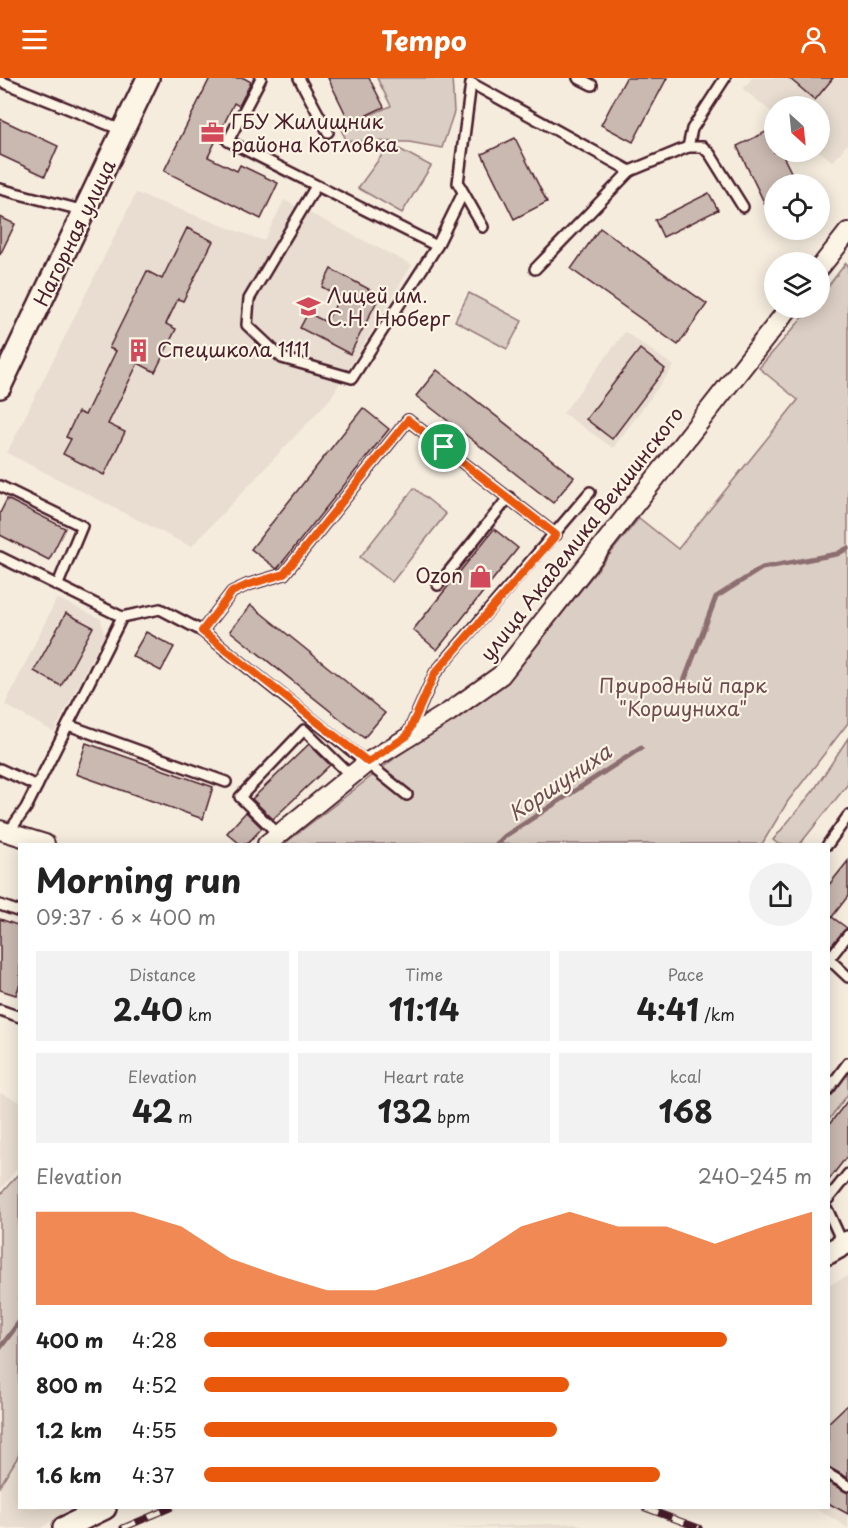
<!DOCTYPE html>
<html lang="en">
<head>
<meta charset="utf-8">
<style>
	body { margin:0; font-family:"Playpen Sans",sans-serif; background:#f2f2f2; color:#222; height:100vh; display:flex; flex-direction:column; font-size:22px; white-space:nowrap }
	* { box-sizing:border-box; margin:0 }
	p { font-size:20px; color:#767676 }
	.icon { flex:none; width:33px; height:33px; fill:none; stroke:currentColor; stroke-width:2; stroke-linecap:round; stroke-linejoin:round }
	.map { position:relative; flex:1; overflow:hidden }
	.panel { position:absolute; left:18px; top:765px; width:812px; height:666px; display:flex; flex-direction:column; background:#fff; border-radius:0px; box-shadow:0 3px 15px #0003 }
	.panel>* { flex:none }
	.needle { width:39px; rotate:153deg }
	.fabs { position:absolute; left:764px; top:18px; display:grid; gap:12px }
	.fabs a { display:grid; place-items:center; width:66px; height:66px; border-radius:50%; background:#fff; box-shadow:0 3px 15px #0003; font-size:30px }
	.pin { position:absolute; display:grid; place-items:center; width:51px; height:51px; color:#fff; margin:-26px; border:3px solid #fff; border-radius:50%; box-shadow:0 2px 6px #0007 }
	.round { display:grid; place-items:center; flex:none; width:63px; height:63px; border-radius:32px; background:#f2f2f2 }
	.summary { display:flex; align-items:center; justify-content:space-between; height:102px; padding:0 18px }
	h1 { font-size:33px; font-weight:700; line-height:45px }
	.metrics { display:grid; grid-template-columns:repeat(3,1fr); gap:9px; height:102px; padding:6px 18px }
	.metrics div { display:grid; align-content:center; border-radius:0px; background:#f2f2f2; text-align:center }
	.metrics b { font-size:30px; font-weight:700 }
	.metrics small { font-size:16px; font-weight:400 }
	.metrics p { font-size:16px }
	.chart { height:168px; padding:12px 18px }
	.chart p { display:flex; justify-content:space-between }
	.chart svg { width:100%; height:108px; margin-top:6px; fill:#ea580c; opacity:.7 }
	ul { padding:0 18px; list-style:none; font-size:20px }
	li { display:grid; grid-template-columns:96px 72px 1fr; align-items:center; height:45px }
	li i { height:15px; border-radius:8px; background:#ea580c }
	header { display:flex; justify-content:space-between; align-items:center; height:78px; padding:0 18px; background:#ea580c; color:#fff; font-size:27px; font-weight:700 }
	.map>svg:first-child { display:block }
	.built { fill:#e8ddd0 }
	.green { fill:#dbcec4; stroke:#927678; stroke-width:1.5 }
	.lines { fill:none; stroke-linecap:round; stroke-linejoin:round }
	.stream { stroke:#8c6e70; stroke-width:5 }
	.building { fill:#cab9b1; stroke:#4a1f2b; stroke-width:1.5 }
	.service-casing { stroke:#4a1f2b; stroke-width:14 }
	.minor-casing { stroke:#4a1f2b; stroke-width:22 }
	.tertiary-casing { stroke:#4a1f2b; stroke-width:26 }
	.service { stroke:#fcf5e5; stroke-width:9 }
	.minor { stroke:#fcf5e5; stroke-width:18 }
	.tertiary { stroke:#fcf5e5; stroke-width:21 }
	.rail-casing { stroke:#4a1f2b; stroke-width:7 }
	.rail { stroke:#fcf5e5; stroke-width:4.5; stroke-dasharray:14; stroke-linecap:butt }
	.route-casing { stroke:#fff; stroke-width:12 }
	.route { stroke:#ea580c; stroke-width:8 }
	.labels { text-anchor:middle; stroke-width:4.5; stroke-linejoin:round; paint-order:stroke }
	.poi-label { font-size:20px; fill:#4a1f2b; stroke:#fcf5e5; text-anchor:start }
	.street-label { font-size:20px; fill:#4a1f2b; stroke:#fcf5e5 }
	.park-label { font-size:20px; fill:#6e4b51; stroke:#fcf5e5 }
	.water-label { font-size:21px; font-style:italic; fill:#704d53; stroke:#fcf5e5 }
</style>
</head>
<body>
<header><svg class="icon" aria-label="menu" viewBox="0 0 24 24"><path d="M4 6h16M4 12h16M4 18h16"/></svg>Tempo<svg class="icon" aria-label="person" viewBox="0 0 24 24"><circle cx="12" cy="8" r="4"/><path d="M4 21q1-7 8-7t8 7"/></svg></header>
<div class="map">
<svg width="848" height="1450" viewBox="0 0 848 1450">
	<rect width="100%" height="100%" fill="#f5ecde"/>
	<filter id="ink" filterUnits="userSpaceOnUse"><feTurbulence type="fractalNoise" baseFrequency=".0167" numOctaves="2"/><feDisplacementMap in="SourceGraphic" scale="12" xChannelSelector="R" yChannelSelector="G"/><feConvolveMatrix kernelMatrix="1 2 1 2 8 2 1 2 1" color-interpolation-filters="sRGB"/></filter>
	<g filter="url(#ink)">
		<g class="built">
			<polygon points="752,0 848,0 848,65 833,84 819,73 819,28 774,28 774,36 743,11"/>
			<polygon points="136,115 264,163 284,122 412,187 330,321 191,469 7,375"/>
			<polygon points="625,254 674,288 613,370 563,335"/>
			<polygon points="57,520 101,541 104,558 54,654 5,627"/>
			<polygon points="0,1015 20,1024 19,1088 0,1112"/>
			<polygon points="848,1198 848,1450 816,1430 828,1430 828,1207"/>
			<polygon points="19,1377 20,1430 71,1430 41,1450 0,1450 0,1408"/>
			<polygon points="575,1445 586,1450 445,1450"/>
		</g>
		<g class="green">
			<polygon points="377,0 452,0 454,34 442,70 409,64 347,63 340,50 391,28"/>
			<polygon points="390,66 431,88 402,135 358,110"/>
			<polygon points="846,185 848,187 848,645 788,723 762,766 284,766 417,663 512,598 639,440 678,471 798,322 759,290 811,230 819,230 819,220"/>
			<polygon points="469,215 522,243 507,271 455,243"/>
			<polygon points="414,410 446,436 392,504 360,479"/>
			<polygon points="848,660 848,706 800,766 778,766 773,762 814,712"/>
			<polygon points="848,991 848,1016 828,1043 828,1017"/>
			<polygon points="19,1095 19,1377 0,1408 0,1117"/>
		</g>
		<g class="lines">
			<g class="stream">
				<polyline points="683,606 716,519 762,490 837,476 848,470"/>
				<polyline points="497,766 505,758 641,670"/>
				<polyline points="0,1270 20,1243"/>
			</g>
		</g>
		<g class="building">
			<polygon points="210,0 244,0 251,4 239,28 234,25 208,79 237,93 240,87 278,105 261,141 164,93"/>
			<polygon points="328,0 369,0 384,29 350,45"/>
			<polygon points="626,0 667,0 633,64 601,47"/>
			<polygon points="789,0 833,0 815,22"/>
			<polygon points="0,41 58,68 45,98 0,77"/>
			<polygon points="774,50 774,74 781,74 797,106 774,106 774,145 737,68"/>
			<polygon points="515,60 547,124 514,141 482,76"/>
			<polygon points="709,115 718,132 663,159 655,142"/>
			<polygon points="0,139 15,146 0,177"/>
			<polygon points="187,150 213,163 183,223 178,221 166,246 176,251 155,294 138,285 108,346 125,354 104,397 63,376 71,361 66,359 78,334 85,337 116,273 109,270 147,193 162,201"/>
			<polygon points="600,150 707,226 678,267 571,191"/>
			<polygon points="331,191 380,217 350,276 300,250 308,235 326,244 340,219 322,209"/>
			<polygon points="640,271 665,291 612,361 586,341"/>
			<polygon points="437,292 574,399 553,425 416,318"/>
			<polygon points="363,330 389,351 277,491 251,471"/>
			<polygon points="7,421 65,450 49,482 0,457 0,435"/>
			<polygon points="494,451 518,470 437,572 413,552"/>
			<polygon points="251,527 385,635 364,660 230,553"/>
			<polygon points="66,535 93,549 61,608 34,593"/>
			<polygon points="146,554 174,569 161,593 132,578"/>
			<polygon points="86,665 213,709 203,741 76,696"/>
			<polygon points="309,666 330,687 273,741 252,721"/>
			<polygon points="246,734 262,750 247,766 240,766 227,755"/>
			<polygon points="848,783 848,818 832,839 847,850 828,871 828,808"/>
			<polygon points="0,841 20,848 20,906 16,917 0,912"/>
			<polygon points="848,1022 848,1077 828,1103 828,1048"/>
			<polygon points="848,1326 848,1400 828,1389 828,1345"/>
			<polygon points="828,1404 848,1415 848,1436 828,1425"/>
		</g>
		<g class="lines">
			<defs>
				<g id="service">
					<polyline points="261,0 228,63 437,168"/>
					<polyline points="299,0 328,54"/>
					<polyline points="578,0 592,7"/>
					<polyline points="0,3 124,53"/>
					<polyline points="688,69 703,69 710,76 743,129"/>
					<polyline points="316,108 249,221 247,247 282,280 352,300 437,168 463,115"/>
					<polyline points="0,111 85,133"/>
					<polyline points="483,149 458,105 471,5 630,93 688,69 692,51 725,0"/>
					<polyline points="535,191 630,93"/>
					<polyline points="0,408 82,448 58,506"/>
					<polyline points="0,479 122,539 160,531 202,553"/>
					<polyline points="438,507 509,419"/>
					<polyline points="68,647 226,704"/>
					<polyline points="408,656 435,595 590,414"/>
					<polyline points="0,691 37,708"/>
					<polyline points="407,717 202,553 232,514 247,507 284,496 408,342 556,457"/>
					<polyline points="8,755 26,730 122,539"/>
					<polyline points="280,758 240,719 304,652 351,698"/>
					<polyline points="828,766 848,738"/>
					<polyline points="0,827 20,834"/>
					<polyline points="848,857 829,881 848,899"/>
					<polyline points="0,932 20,939"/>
					<polyline points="828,1012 848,985"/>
					<polyline points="828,1121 848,1096"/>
					<polyline points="828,1133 843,1166"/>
					<polyline points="828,1396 848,1408"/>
				</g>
				<g id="minor">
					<polyline points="819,191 848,154"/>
					<polyline points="0,752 45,766"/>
					<polyline points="267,766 368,684 449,634 501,597 789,230"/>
				</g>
				<g id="tertiary">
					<polyline points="0,309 148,0"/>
					<polyline points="828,1175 848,1164"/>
					<polyline points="64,1450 105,1430"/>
				</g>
			</defs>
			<use href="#service" class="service-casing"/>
			<use href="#minor" class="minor-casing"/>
			<use href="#tertiary" class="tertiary-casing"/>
			<use href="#service" class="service"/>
			<use href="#minor" class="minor"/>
			<use href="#tertiary" class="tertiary"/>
			<defs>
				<g id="rail">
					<polyline points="645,1430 699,1450"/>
					<polyline points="123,1450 170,1430"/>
				</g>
			</defs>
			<use href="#rail" class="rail-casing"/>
			<use href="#rail" class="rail"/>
		</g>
	</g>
	<g class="lines" filter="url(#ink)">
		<defs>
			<polygon id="route" points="408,342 556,457 435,595 407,658 368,684 202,553 232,514 247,507 284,496"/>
		</defs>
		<use href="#route" class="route-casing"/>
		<use href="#route" class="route"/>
	</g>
	<defs>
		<symbol id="office-bare" viewBox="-9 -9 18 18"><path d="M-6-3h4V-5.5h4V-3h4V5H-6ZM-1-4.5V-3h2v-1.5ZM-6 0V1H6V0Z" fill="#d1495b" stroke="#fcf5e5" stroke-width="2.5" paint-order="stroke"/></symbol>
		<symbol id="school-bare" viewBox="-9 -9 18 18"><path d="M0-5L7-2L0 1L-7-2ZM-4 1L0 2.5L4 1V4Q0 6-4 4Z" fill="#d1495b" stroke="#fcf5e5" stroke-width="2.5" paint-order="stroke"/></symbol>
		<symbol id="building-bare" viewBox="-9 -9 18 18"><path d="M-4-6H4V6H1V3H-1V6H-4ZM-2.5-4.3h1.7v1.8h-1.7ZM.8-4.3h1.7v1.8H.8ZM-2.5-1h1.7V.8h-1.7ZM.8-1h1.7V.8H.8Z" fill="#d1495b" stroke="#fcf5e5" stroke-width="2.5" paint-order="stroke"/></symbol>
		<symbol id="shop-bare" viewBox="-9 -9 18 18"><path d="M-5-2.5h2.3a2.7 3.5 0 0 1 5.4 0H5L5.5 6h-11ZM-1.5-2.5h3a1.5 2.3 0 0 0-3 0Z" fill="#d1495b" stroke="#fcf5e5" stroke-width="2.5" paint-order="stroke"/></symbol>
	</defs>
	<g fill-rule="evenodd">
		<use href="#office-bare" x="196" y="38" width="33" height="33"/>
		<use href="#school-bare" x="292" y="212" width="33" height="33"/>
		<use href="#building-bare" x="122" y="256" width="33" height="33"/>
		<use href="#shop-bare" x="464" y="482" width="33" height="33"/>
	</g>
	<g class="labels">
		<g class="poi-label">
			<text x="231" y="51">ГБУ Жилищник<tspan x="231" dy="23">района Котловка</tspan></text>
			<text x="327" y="225">Лицей им.<tspan x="327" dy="23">С.Н. Нюберг</tspan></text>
			<text x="157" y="279">Спецшкола 1111</text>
			<text x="463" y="505" text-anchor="end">Ozon</text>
		</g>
		<g class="street-label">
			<text transform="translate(75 155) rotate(-64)" y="7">Нагорная улица</text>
			<text transform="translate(582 456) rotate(-52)" y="7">улица Академика Векшинского</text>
		</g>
		<g class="park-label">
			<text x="683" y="615">Природный парк<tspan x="683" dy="23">"Коршуниха"</tspan></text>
		</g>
		<g class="water-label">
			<text transform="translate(560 705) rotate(-34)" y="7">Коршуниха</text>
		</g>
	</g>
</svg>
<div class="fabs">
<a><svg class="needle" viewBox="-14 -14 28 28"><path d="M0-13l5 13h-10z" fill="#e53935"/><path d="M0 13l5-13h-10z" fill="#767676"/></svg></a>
<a><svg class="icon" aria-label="locate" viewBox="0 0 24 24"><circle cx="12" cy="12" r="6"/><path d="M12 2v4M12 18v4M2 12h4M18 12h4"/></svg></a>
<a><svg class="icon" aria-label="layers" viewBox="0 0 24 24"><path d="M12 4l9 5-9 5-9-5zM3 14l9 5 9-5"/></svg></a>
</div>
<div class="pin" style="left:444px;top:369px;background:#1e9e55"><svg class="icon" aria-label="arrive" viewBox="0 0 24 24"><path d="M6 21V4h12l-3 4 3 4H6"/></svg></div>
<section class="panel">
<div class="summary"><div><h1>Morning run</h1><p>09:37 · 6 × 400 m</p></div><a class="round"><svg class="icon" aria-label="share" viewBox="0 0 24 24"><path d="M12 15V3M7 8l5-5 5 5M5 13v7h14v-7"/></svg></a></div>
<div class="metrics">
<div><p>Distance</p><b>2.40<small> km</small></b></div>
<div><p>Time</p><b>11:14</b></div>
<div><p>Pace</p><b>4:41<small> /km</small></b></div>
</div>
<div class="metrics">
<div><p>Elevation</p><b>42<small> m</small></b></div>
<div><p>Heart rate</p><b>132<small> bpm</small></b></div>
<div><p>kcal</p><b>168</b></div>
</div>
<div class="chart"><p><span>Elevation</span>240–245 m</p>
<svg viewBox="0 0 160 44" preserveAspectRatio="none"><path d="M0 44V6L10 6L20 6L30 12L40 25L50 32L60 38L70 38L80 32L90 25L100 12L110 6L120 12L130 12L140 19L150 12L160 6V44z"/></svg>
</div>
<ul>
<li><b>400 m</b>4:28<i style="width:86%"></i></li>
<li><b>800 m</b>4:52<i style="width:60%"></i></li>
<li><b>1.2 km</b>4:55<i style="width:58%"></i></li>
<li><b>1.6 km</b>4:37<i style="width:75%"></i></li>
</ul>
</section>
</div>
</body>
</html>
